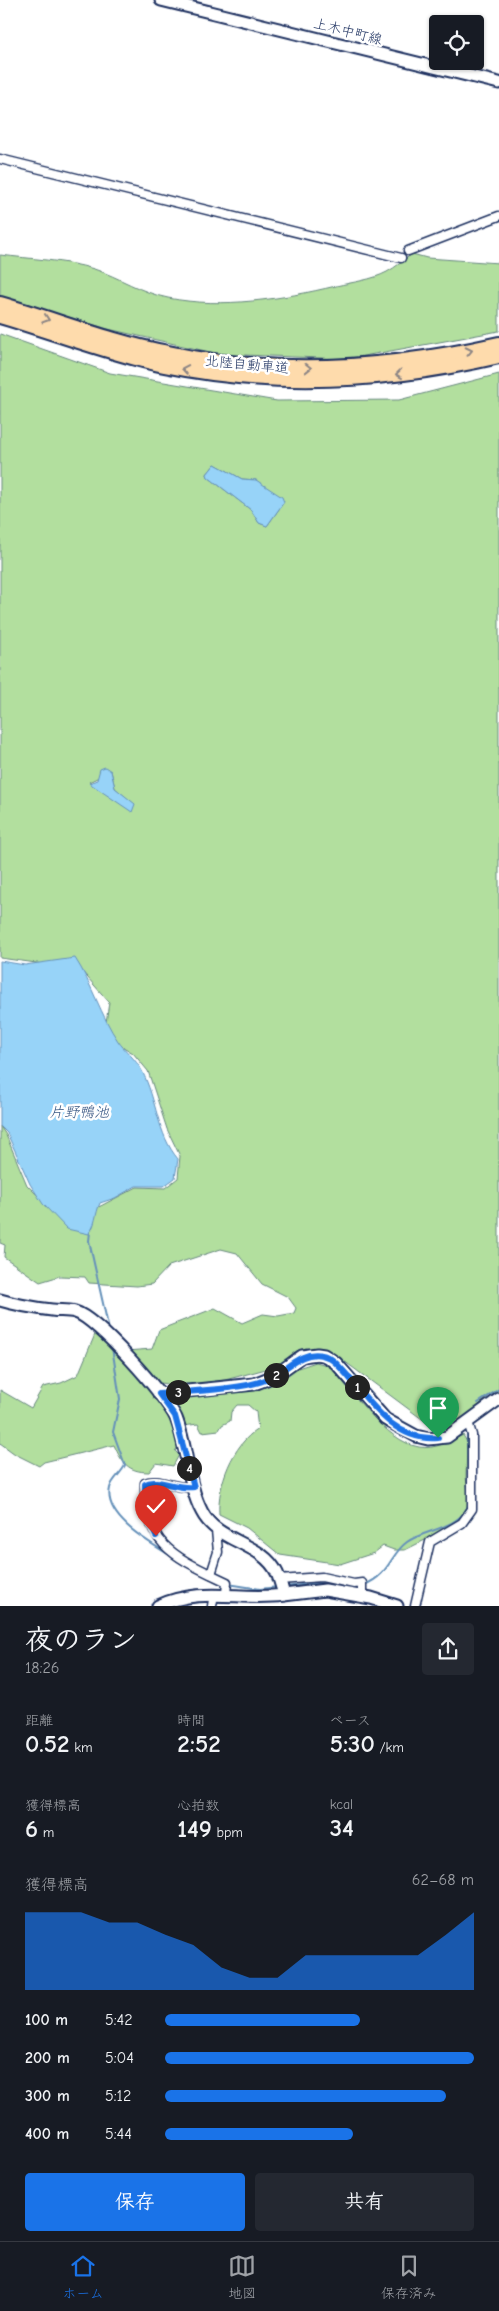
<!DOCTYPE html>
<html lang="ja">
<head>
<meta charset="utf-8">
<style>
	body { margin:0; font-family:"Comic Neue","Klee One",sans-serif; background:#242831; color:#f1f3f6; height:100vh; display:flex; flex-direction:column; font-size:19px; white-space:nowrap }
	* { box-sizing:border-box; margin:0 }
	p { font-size:16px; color:#9ea1a6 }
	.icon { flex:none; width:28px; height:28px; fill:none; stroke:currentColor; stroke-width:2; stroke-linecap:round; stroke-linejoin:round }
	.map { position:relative; height:1606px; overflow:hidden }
	.side { display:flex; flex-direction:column; background:#171b24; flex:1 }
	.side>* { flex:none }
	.fabs { position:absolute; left:429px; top:15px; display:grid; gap:10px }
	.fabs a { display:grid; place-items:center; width:55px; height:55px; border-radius:5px; background:#171b24; box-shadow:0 1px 4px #0004; font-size:25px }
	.pin { position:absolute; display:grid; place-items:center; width:42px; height:42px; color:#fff; margin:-51px -21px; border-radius:50% 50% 50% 0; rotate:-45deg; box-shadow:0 0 5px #0007 }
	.pin .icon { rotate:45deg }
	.km { position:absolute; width:25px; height:25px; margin:-12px; border-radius:50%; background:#222; color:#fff; font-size:14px; line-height:25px; text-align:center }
	.round { display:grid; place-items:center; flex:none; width:52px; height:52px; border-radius:5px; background:#242831 }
	.headline { display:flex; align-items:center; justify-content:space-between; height:85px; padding:0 25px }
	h1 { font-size:28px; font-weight:700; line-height:38px }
	.figures { display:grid; grid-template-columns:repeat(3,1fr); gap:8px; height:85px; padding:5px 25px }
	.figures div { display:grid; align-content:center }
	.figures b { font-size:25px; font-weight:700 }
	.figures small { font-size:14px; font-weight:400 }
	.figures p { font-size:14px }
	.chart { height:140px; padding:10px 25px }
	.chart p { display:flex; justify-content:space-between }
	.chart svg { width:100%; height:90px; margin-top:5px; fill:#1a73e8; opacity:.7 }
	.action { display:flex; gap:10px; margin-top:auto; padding:10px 25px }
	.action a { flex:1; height:58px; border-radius:5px; background:#1a73e8; color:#fff; font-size:20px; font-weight:700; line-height:58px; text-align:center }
	.action a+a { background:#242831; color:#f1f3f6 }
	ul { padding:0 25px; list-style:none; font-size:16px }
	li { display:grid; grid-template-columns:80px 60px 1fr; align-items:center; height:38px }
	li i { height:12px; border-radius:6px; background:#1a73e8 }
	.tab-bar { display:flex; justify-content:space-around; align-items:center; height:70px; border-top:1px solid #363941; background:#171b24; font-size:14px; color:#9ea1a6 }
	.tab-bar a { display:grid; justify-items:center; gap:2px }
	.tab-bar .active { color:#1a73e8 }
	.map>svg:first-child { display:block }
	.green { fill:#b2df9e; stroke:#66877e; fill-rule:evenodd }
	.water { fill:#97d3f8; stroke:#6591ba }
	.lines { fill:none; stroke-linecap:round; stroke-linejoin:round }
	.stream { stroke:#6591ba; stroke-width:2 }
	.street-casing { stroke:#1b2f5e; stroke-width:11 }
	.secondary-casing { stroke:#1b2f5e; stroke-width:15 }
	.highway-casing { stroke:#1b2f5e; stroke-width:18 }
	.street { stroke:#fff; stroke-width:8 }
	.secondary { stroke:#fff; stroke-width:11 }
	.highway { stroke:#fedbac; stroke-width:14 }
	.oneway { stroke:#8c8585 }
	.route-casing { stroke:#fff; stroke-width:10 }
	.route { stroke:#1a73e8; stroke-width:6 }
	.labels { text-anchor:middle; stroke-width:5; stroke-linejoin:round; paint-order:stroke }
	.street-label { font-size:14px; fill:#1b2f5e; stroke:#fff }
	.water-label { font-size:15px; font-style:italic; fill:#3a5884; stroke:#fff }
</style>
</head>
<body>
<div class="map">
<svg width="499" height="1606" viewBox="0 0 499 1606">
	<rect width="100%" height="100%" fill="#fff"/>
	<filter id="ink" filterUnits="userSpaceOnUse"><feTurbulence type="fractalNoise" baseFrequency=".02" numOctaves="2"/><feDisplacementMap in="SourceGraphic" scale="10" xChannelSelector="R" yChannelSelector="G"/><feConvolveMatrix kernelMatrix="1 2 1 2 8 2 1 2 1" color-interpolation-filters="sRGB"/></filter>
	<g filter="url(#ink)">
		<g class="green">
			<path d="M412,254L427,258L499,263V331L347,359L219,354L108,329L0,296V255C31,259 64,260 94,269C119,277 142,293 168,298C224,309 281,299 336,286C353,282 372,280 387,272C396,267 404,260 412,254Z"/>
			<path d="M0,334L110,373L277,401L399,400L499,374V1392L490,1395L454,1428H434L336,1355L326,1351L306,1348L296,1351L277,1366L225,1380L178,1386L155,1382L126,1351L152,1349L159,1330L215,1308L242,1323L263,1314L278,1316L294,1313L296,1308L288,1297L262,1284L237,1253L221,1249L169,1266L152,1284L137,1286L89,1283L85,1277L60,1276L40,1282L4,1257L5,1245L0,1243V1126L6,1135L27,1185L59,1216L93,1210L137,1187L165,1188L178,1178L180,1156L167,1129L148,1071L133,1053L112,1040L105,1030L109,1002L80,969L0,958ZM215,464L242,479L256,480L266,488L279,509L267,526L259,523L251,510L208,477L207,474ZM111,771L115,788L134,804L89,782Z"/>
			<path d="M96,1332C128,1360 170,1402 180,1445L175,1451L179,1455L173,1466L156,1463L149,1472C128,1472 122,1463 114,1445L44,1462L39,1466L15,1454L0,1443V1390L31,1408L43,1387L61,1383L78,1375Z"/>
			<path d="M316,1362L330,1366C352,1391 385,1441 419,1447C435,1450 449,1441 463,1435L467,1442L466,1477L469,1502L467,1511L451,1527L405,1550H394L383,1546L374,1553L340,1564L280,1555L247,1528L219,1514C217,1485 233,1444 258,1429L256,1412L248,1405H237L231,1412L230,1421L222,1425L219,1430L202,1432L198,1424L183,1426L174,1404L177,1396L243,1391L277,1383L298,1368Z"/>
		</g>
		<g class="water">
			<polygon points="215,464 242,479 256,480 282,497 284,502 267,526 259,523 251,510 208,477 207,474"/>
			<polygon points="105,767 111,771 115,788 135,804 132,812 89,783 97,780 100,769"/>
			<path d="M75,958C92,984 101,1016 118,1041C125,1051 136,1059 142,1071C157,1100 157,1134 178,1159L175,1178L164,1186H136L115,1198L100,1203C95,1215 96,1224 89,1234L67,1229L43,1204L30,1184L7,1133L0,1126V961L25,965Z"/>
		</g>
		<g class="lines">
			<g class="stream">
				<polyline points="90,1232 89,1241 109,1330"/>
				<path d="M112,1347L120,1399L113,1432L125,1465C122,1473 112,1479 110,1488C103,1518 152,1544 173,1557"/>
				<polyline points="478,1403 499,1389"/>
				<polyline points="467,1435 468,1470"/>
				<polyline points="228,1584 260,1589 278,1587"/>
				<path d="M364,1585C390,1575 390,1554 407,1542C426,1529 455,1530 467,1508C470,1501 468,1486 468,1478"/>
				<polyline points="285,1587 317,1583 338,1584"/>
			</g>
			<defs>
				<g id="street">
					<polyline points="0,159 401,258"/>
					<polyline points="408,251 499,216"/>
					<path d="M194,1487C177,1490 158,1477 145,1483C143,1546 177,1558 227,1582L226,1594"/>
					<polyline points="211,1574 218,1552 216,1530"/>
					<polyline points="279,1580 322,1577 354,1584 362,1583 362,1596"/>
					<polyline points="212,1606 214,1594"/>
					<polyline points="415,1606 430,1542 462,1523 472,1509 472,1435 468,1422"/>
				</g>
				<g id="secondary">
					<polyline points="161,0 499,83"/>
					<path d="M0,1300C17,1305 35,1308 52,1310C59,1311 68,1310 75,1312C97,1318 166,1396 176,1418C188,1448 187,1484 202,1512C218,1543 262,1542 277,1573C280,1580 282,1588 284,1595C240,1601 202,1586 158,1606"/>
					<polyline points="159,1394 254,1384 274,1376 302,1356 317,1354 324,1355 336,1363 385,1419 416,1436 428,1439 447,1437 499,1399"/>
					<polyline points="284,1595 325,1590 371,1598 397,1606"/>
				</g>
				<g id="highway">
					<path d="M0,304C56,320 110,342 168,353C278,377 389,369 499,344"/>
					<path d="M0,316C55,332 108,353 164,365C276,388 388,382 499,356"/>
				</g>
			</defs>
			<use href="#street" class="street-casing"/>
			<use href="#secondary" class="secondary-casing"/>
			<use href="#highway" class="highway-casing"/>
			<use href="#street" class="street"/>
			<use href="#secondary" class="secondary"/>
			<use href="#highway" class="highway"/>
		</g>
		<defs><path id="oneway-chevron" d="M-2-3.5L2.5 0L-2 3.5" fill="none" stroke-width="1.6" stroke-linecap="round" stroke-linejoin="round" transform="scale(1.25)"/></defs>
		<g class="oneway">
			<use href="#oneway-chevron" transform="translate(46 319) rotate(18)"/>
			<use href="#oneway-chevron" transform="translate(469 351) rotate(-12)"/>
			<use href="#oneway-chevron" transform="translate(308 368) rotate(1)"/>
			<use href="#oneway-chevron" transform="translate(185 369) rotate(-170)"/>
			<use href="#oneway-chevron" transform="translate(399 374) rotate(173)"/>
		</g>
	</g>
	<g class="lines" filter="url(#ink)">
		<defs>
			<path id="route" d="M156,1536L146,1513L145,1484C157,1477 177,1490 194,1487L175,1416L159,1394C187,1391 240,1390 265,1380C285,1373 299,1350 322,1355C333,1357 340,1368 348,1376C371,1404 396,1442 438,1438"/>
		</defs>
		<use href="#route" class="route-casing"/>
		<use href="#route" class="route"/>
	</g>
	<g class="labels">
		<g class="street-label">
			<text transform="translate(348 31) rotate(14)" y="5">上木中町線</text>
			<text transform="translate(247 364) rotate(5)" y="5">北陸自動車道</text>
		</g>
		<g class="water-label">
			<text x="79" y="1117">片野鴨池</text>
		</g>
	</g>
</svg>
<div class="fabs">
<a><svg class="icon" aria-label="locate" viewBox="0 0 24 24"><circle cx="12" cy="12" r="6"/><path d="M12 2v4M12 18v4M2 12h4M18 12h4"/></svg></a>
</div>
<div class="pin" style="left:438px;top:1438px;background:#1e9e55"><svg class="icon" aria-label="arrive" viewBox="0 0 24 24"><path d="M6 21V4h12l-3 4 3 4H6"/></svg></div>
<div class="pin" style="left:156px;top:1536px;background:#d93025"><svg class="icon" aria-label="check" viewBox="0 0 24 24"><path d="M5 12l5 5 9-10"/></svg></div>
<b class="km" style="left:357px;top:1387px">1</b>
<b class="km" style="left:276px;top:1375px">2</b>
<b class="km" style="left:178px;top:1392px">3</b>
<b class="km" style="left:189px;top:1468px">4</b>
</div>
<section class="side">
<div class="headline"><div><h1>夜のラン</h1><p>18:26</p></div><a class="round"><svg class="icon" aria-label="share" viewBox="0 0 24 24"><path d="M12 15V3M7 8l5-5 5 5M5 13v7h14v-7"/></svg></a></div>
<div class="figures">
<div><p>距離</p><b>0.52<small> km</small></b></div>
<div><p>時間</p><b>2:52</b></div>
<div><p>ペース</p><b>5:30<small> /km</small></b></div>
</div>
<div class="figures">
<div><p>獲得標高</p><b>6<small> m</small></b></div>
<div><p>心拍数</p><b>149<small> bpm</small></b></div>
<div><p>kcal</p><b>34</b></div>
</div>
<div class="chart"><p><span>獲得標高</span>62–68 m</p>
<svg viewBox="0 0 160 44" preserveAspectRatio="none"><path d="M0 44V6L10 6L20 6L30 11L40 11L50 17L60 22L70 33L80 38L90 38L100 27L110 27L120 27L130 27L140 27L150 17L160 6V44z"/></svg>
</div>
<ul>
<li><b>100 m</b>5:42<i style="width:63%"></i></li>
<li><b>200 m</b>5:04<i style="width:100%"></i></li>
<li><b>300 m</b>5:12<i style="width:91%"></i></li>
<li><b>400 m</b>5:44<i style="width:61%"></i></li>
</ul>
<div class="action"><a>保存</a><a>共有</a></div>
</section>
<nav class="tab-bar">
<a class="active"><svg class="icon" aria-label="home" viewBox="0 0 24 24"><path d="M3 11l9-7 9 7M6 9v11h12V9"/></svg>ホーム</a>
<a><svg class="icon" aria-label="map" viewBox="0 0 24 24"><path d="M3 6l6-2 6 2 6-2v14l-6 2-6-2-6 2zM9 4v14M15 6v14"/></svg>地図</a>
<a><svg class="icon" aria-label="saved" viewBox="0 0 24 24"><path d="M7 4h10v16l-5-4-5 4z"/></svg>保存済み</a>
</nav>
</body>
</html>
